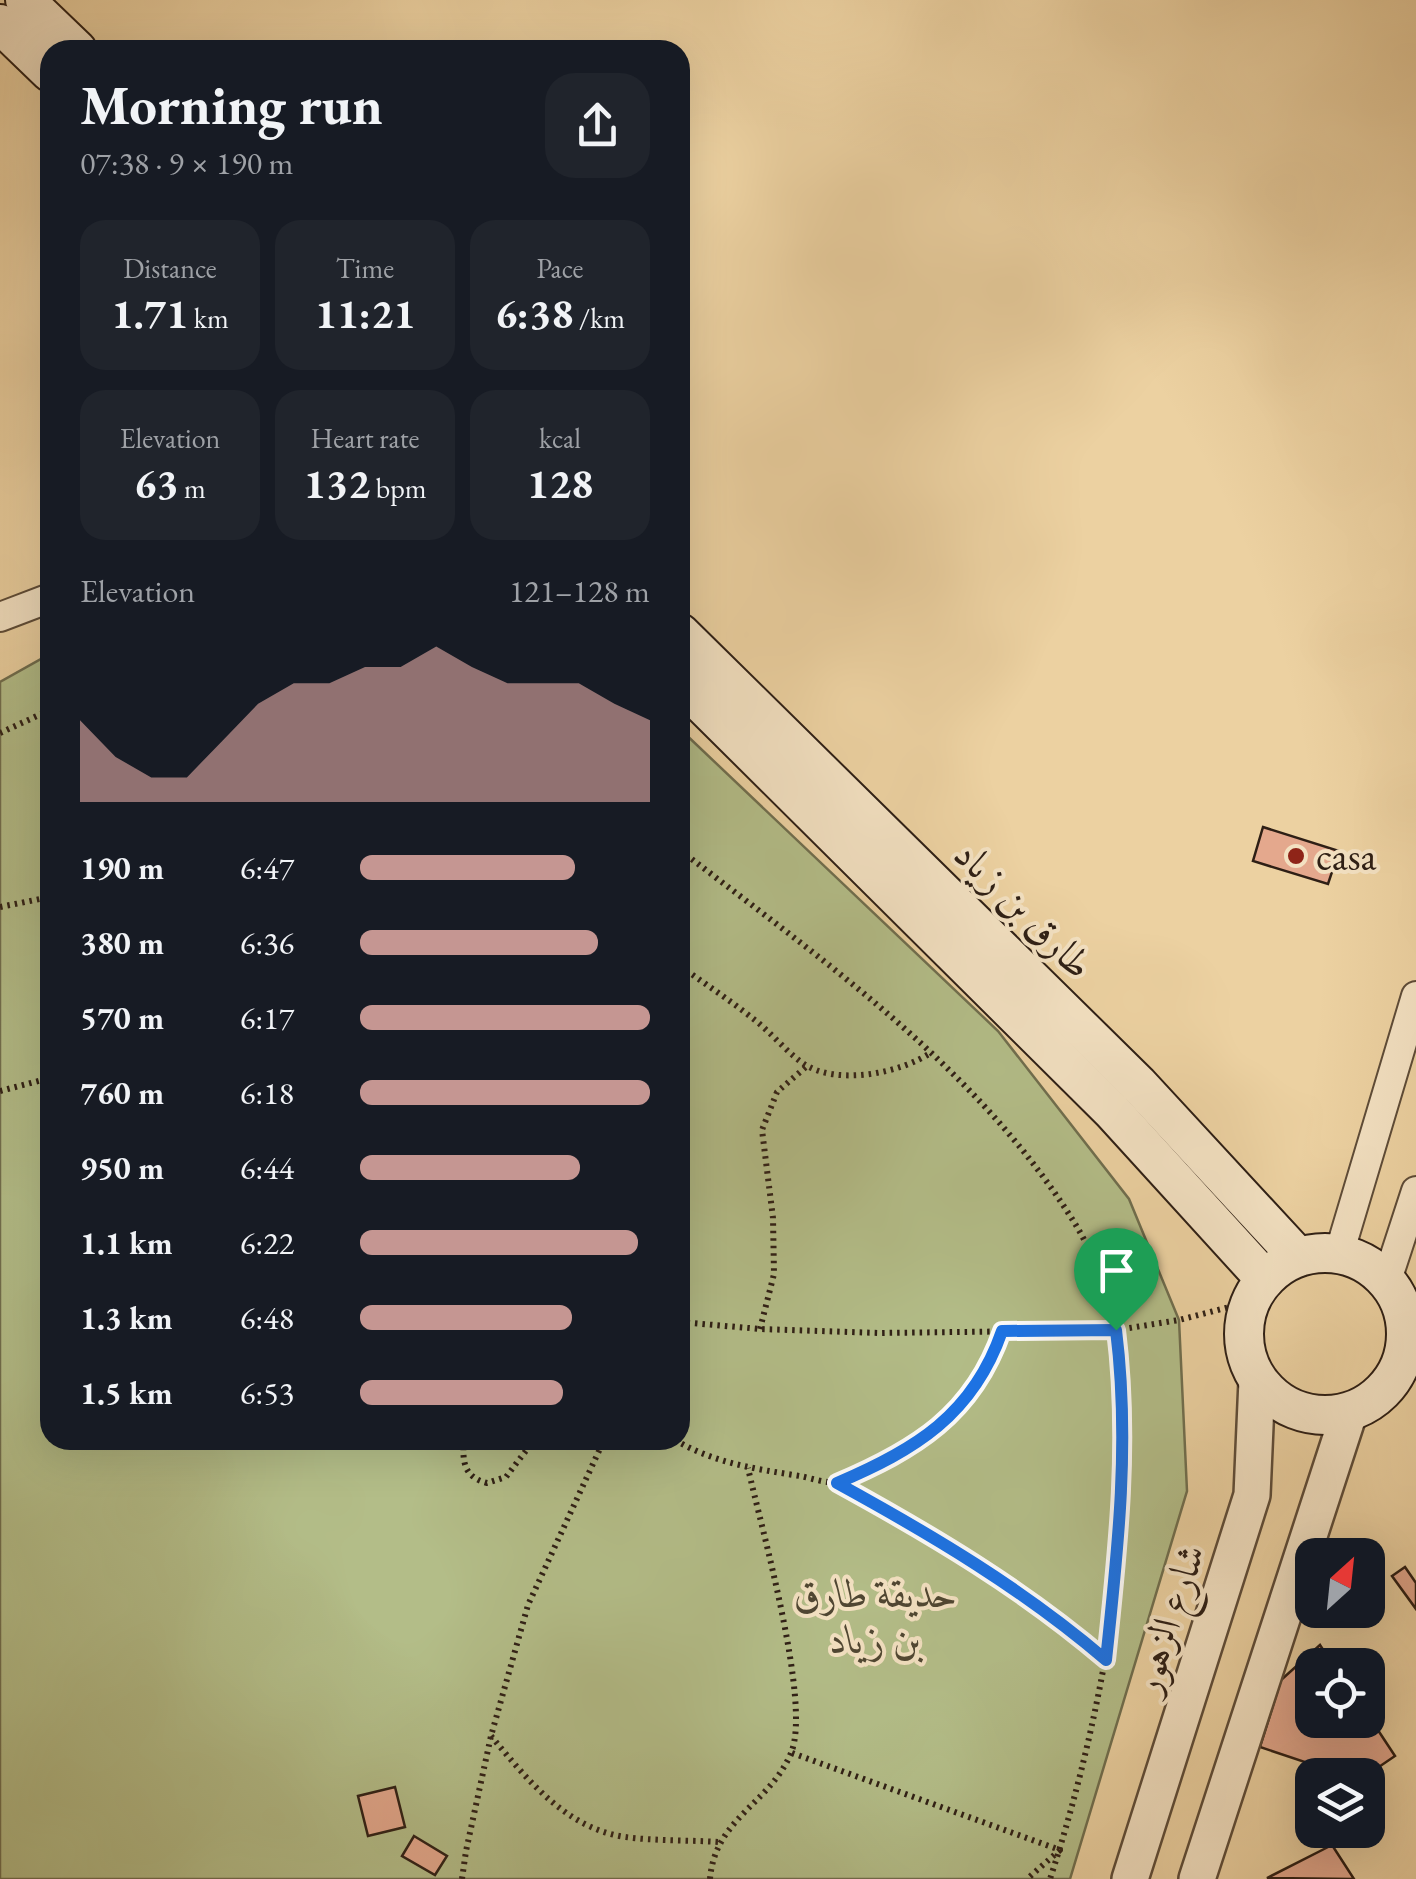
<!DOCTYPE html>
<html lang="en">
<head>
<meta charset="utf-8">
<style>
	body { margin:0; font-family:"EB Garamond",Amiri,serif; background:#20242c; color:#f1f3f6; height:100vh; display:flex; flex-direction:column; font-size:38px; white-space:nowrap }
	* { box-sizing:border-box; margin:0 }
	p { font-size:32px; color:#9ea1a6 }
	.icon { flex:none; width:55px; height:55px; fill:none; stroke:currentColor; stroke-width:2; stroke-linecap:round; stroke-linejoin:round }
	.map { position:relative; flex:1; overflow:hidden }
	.sheet { position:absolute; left:40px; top:40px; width:650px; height:1410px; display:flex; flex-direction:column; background:#171b24; border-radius:30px; box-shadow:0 10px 40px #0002 }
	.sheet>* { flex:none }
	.needle { width:65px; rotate:27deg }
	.controls { position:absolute; left:1295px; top:1538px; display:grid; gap:20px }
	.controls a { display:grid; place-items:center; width:90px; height:90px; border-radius:20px; background:#171b24; box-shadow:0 10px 40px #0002; font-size:50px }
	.pin { position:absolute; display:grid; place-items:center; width:85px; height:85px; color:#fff; margin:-102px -42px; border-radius:50% 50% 50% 0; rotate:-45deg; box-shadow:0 0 10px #0007 }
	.pin .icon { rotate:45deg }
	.round { display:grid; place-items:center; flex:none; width:105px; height:105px; border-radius:30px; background:#20242c }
	.overview { display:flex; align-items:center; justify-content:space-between; height:170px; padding:0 40px }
	h1 { font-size:55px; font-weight:700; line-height:75px }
	.stats { display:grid; grid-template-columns:repeat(3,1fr); gap:15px; height:170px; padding:10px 40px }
	.stats div { display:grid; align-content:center; border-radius:25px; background:#20242c; text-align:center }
	.stats b { font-size:42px; font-weight:700 }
	.stats small { font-size:28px; font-weight:400 }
	.stats p { font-size:28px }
	.chart { height:280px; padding:20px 40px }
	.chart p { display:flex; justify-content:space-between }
	.chart svg { width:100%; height:180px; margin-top:10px; fill:#c59692; opacity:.7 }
	ul { padding:0 40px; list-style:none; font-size:32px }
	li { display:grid; grid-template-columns:160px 120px 1fr; align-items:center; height:75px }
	li i { height:25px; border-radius:12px; background:#c59692 }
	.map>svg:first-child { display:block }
	.green { fill:#b3bd88; stroke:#706e4e; stroke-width:2.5 }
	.building { fill:#e4a88d; stroke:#2e1f15; stroke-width:2.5 }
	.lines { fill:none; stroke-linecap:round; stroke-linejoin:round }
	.minor-casing { stroke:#5e4c38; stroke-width:32 }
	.tertiary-casing { stroke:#5e4c38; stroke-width:40 }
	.secondary-casing { stroke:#2e1f15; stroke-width:42 }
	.path { stroke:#2e1f15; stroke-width:6; stroke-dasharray:2.5 5; stroke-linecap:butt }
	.minor { stroke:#f3e1c2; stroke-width:28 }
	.tertiary { stroke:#f3e1c2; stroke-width:35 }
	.secondary { stroke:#f3e1c2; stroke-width:38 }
	.route-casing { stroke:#fff; stroke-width:20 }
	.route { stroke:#1a73e8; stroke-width:12 }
	.poi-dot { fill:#8f2418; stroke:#f3e1c2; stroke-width:4 }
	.labels { text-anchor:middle; stroke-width:8; stroke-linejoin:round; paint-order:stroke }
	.poi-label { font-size:40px; fill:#2e1f15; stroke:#f3e1c2; text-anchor:start }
	.street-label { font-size:40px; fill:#2e1f15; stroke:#f3e1c2 }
	.park-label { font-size:40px; font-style:italic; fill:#4f4632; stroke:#f3e1c2 }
</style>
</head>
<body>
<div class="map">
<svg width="1416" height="1879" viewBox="0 0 1416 1879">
	<rect width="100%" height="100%" fill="#ecd1a1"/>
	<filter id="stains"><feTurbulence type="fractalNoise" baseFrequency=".002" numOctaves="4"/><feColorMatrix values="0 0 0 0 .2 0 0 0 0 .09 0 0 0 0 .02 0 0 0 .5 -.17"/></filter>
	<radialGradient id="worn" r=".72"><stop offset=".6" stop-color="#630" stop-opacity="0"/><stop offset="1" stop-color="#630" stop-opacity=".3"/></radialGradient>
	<polygon class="green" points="50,654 50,1440 680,1440 680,729 998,1031 1129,1199 1179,1320 1187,1491 1070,1879 0,1879 0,682"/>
	<g class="building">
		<polygon points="1263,827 1339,851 1328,884 1253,861"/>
		<polygon points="1405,1567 1416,1583 1416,1609 1392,1576"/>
		<polygon points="1320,1645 1333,1665 1312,1665 1312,1720 1368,1720 1368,1715 1395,1756 1367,1775 1316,1775 1305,1762 1260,1747 1281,1680"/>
		<polygon points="395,1787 405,1827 368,1836 358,1796"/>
		<polygon points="414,1836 447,1856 435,1875 402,1856"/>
		<polygon points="1332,1845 1354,1879 1267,1878"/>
	</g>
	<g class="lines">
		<defs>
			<g id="minor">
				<polyline points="0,617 50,598"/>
				<polyline points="1339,1254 1416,996"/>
				<polyline points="1387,1280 1416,1191"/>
			</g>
			<g id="tertiary">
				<polyline points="1130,1879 1252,1495 1257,1380"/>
				<polyline points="1197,1879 1349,1413"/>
			</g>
			<g id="secondary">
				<polyline points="25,0 77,50"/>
				<polyline points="0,24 50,72"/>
				<polyline points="680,633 1138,1084 1298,1257"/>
				<polyline points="680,682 1112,1111 1265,1279"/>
				<circle cx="1325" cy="1334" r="81"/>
			</g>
		</defs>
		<use href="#minor" class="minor-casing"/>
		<use href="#tertiary" class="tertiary-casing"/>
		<use href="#secondary" class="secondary-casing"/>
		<g class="path">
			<polyline points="0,733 50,710"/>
			<path d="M680,850C822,960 977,1067 1074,1222C1174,1382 1106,1709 1050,1879"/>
			<polyline points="0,907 50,897"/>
			<path d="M680,966C704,983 728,999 751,1017C770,1031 785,1051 804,1064C838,1086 901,1073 932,1052"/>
			<polyline points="0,1091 50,1078"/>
			<polyline points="680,1322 760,1329 879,1333 1117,1330 1179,1320 1241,1304"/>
			<polyline points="760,1329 774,1274 773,1218 762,1130 777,1092 807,1066"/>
			<path d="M464,1440C462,1462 464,1477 487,1483L506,1477L534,1440"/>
			<path d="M675,1440C714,1463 756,1469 800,1476C811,1478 827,1484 838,1482C847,1481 858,1474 867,1470C930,1444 979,1397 1002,1331"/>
			<path d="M838,1483C933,1535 1023,1589 1107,1659"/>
			<path d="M491,1736C527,1779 565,1828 625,1837C655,1841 688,1840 719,1842"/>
			<polyline points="792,1753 1060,1850 1027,1879"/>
			<polyline points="462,1879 466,1851 491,1736 528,1605 604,1440"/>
			<path d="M710,1879C715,1818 770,1804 791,1753C812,1704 761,1527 748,1468"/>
		</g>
		<use href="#minor" class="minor"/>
		<use href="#tertiary" class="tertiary"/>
		<use href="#secondary" class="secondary"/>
	</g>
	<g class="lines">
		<defs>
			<path id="route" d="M1116,1330C1130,1441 1118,1549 1106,1660C1023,1589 932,1535 837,1483C915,1450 973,1415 1002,1331Z"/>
		</defs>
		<use href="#route" class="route-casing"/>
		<use href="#route" class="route"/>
	</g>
	<circle class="poi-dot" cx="1296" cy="856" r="10"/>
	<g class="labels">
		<g class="poi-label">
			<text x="1316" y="870">casa</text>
		</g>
		<g class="street-label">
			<text transform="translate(1024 909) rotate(45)" y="14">طارق بن زياد</text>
			<text transform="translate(1168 1619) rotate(-72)" y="14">شارع الزهور</text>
		</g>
		<g class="park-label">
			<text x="876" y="1607">حديقة طارق<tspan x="876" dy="46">بن زياد</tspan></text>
		</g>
	</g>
	<rect width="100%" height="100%" filter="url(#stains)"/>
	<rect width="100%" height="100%" fill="url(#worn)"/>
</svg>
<div class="controls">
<a><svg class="needle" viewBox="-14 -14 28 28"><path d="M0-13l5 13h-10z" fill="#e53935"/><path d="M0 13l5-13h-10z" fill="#9ea1a6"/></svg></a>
<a><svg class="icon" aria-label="locate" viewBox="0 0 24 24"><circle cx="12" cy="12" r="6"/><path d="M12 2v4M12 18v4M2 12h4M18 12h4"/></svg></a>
<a><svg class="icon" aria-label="layers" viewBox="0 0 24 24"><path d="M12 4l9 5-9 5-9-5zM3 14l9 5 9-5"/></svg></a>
</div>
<div class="pin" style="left:1116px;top:1330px;background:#1e9e55"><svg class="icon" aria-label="arrive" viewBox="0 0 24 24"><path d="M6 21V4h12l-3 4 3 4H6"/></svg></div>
<section class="sheet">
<div class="overview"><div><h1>Morning run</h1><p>07:38 · 9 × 190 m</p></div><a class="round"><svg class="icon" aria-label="share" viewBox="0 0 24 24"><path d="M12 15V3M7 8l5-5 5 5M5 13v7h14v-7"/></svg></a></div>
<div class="stats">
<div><p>Distance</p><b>1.71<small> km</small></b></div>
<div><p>Time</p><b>11:21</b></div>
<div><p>Pace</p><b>6:38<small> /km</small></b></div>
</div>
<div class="stats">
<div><p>Elevation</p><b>63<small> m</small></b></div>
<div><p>Heart rate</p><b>132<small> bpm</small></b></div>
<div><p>kcal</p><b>128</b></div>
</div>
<div class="chart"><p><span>Elevation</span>121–128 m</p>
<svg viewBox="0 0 160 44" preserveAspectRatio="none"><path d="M0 44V24L10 33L20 38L30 38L40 29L50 20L60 15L70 15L80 11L90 11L100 6L110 11L120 15L130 15L140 15L150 20L160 24V44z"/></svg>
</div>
<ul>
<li><b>190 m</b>6:47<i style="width:74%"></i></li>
<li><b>380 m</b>6:36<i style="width:82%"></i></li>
<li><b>570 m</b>6:17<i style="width:100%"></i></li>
<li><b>760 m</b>6:18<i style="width:100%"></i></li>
<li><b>950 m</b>6:44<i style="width:76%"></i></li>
<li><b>1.1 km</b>6:22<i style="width:96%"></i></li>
<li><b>1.3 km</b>6:48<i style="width:73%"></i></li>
<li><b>1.5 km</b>6:53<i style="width:70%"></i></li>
</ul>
</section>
</div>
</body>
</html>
